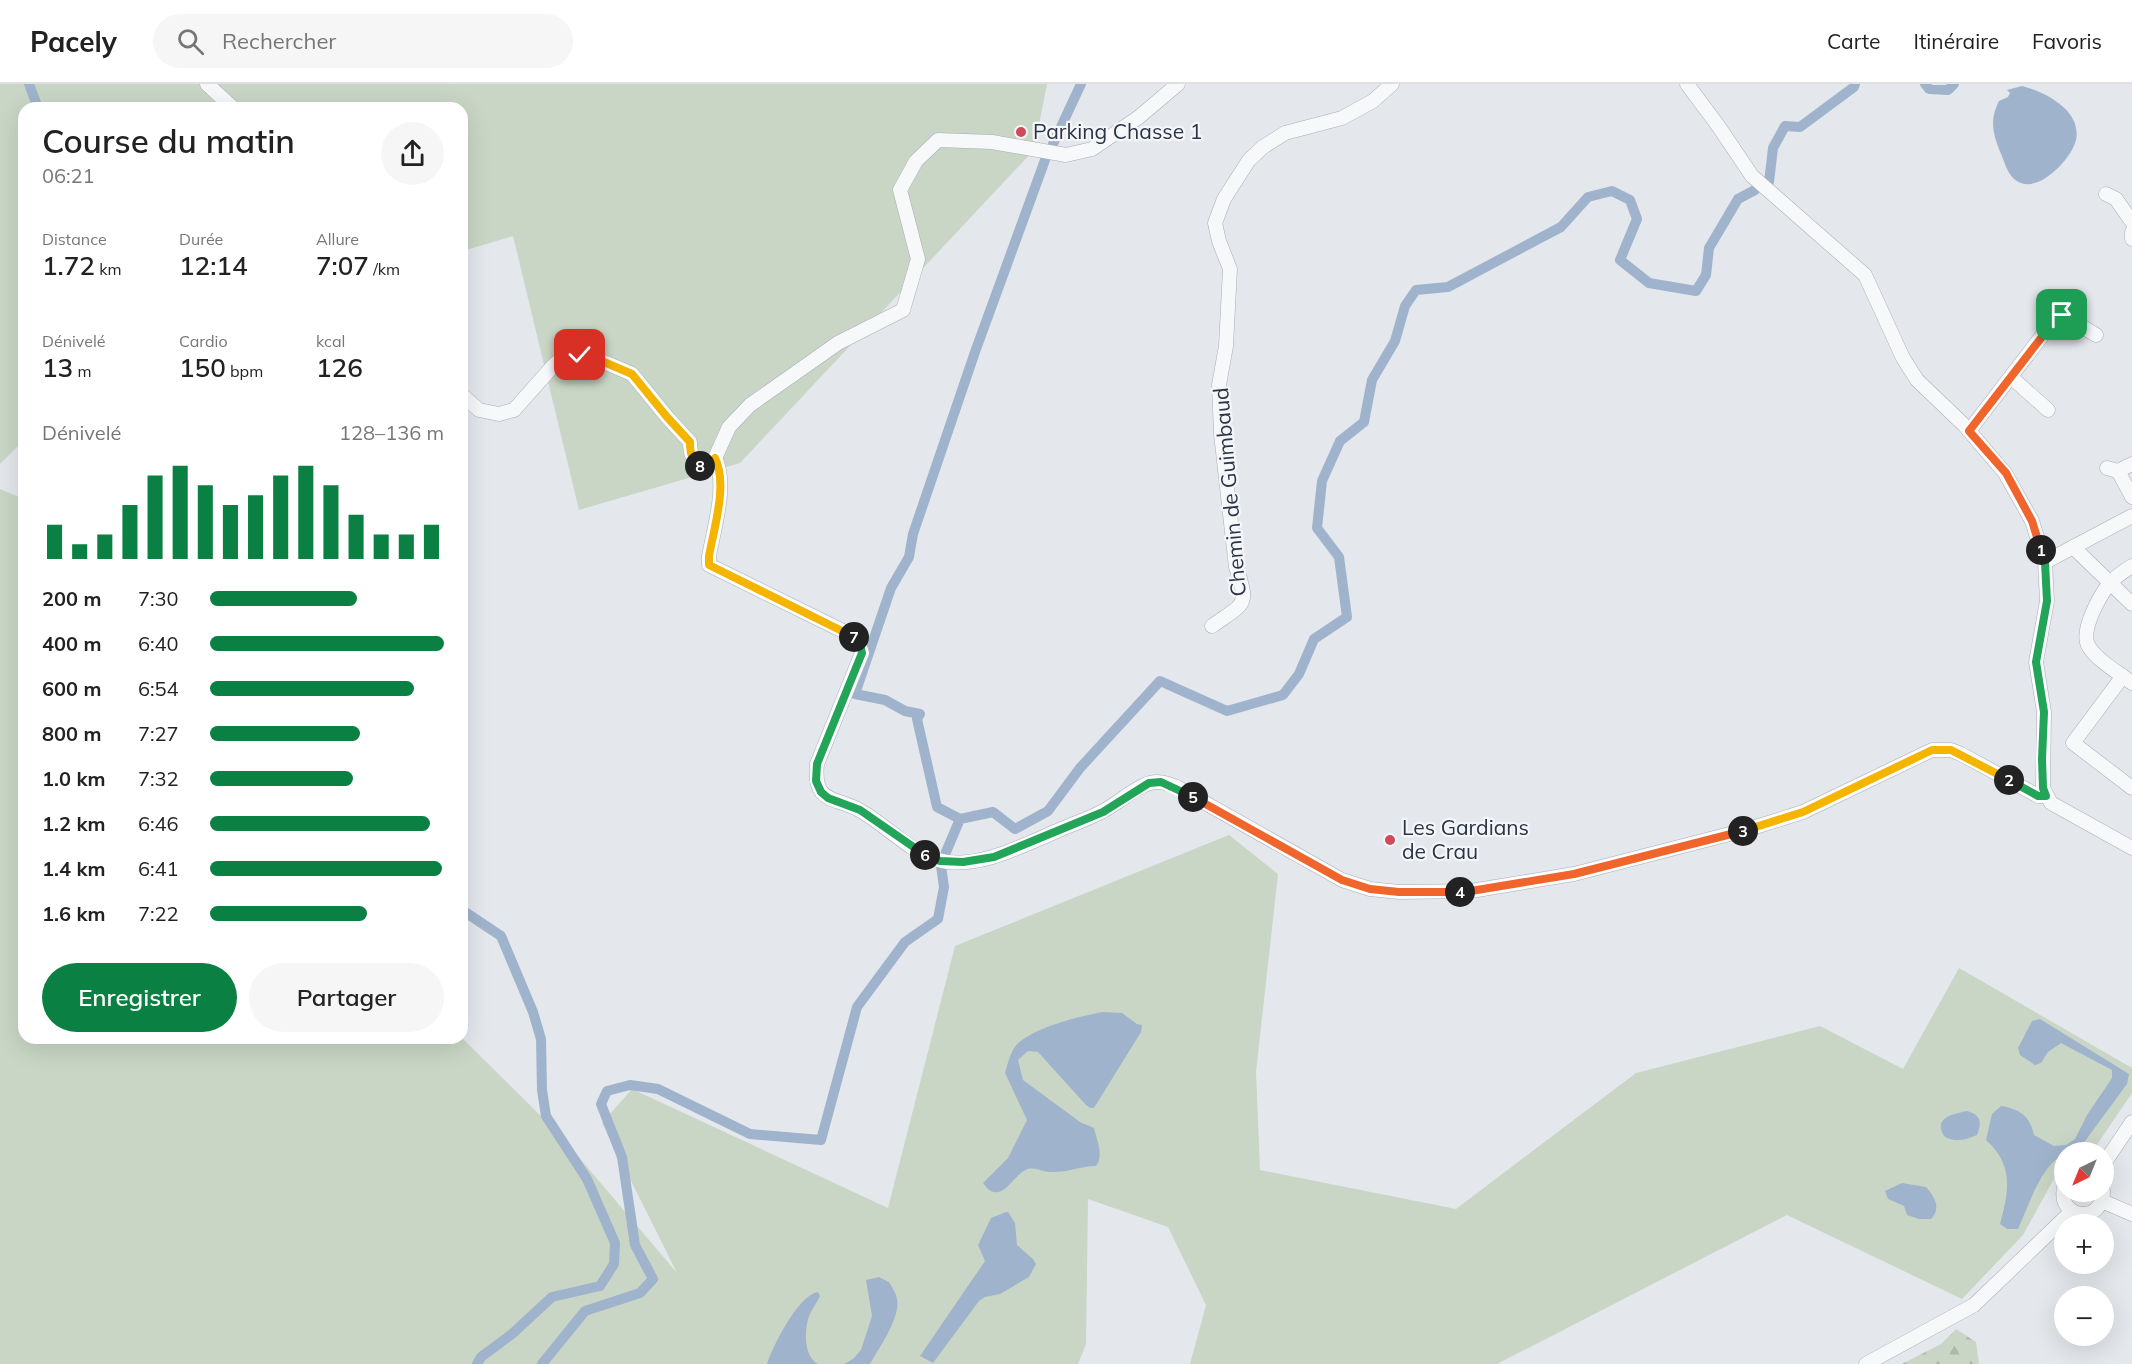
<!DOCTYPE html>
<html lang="fr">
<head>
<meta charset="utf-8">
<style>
	body { margin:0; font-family:Mulish,sans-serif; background:#f6f6f6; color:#222; height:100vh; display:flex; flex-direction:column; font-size:22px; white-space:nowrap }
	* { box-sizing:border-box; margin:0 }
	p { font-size:20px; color:#767676 }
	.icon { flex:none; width:33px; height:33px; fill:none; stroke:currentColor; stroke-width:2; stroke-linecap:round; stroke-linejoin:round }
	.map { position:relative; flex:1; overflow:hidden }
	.details { position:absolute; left:18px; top:18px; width:450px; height:942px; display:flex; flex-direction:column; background:#fff; border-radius:18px; box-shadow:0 6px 24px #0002 }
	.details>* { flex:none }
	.needle { width:39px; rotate:223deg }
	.tools { position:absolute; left:2054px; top:1058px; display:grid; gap:12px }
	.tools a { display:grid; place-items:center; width:60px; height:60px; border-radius:50%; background:#fff; box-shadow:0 6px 24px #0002; font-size:30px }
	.pin { position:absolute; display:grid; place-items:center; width:51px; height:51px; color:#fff; margin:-26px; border-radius:12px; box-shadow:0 3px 9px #0006 }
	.km { position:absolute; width:30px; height:30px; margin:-15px; border-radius:50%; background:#222; color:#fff; font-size:16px; line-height:30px; text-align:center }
	.round { display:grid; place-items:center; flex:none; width:63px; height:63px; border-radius:32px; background:#f6f6f6 }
	.summary { display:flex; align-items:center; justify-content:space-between; height:102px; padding:0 24px }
	h1 { font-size:33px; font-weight:600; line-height:45px }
	.metrics { display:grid; grid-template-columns:repeat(3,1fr); gap:9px; height:102px; padding:6px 24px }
	.metrics div { display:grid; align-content:center }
	.metrics b { font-size:26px; font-weight:600 }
	.metrics small { font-size:16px; font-weight:400 }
	.metrics p { font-size:16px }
	.chart { height:168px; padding:12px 24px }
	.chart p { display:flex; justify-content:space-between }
	.chart svg { width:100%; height:108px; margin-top:6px; stroke:#0b8043; stroke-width:6 }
	.cta { display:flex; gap:12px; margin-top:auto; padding:12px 24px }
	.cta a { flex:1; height:69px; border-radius:36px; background:#0b8043; color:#fff; font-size:24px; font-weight:600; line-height:69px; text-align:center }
	.cta a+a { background:#f6f6f6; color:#222 }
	ul { padding:0 24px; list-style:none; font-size:20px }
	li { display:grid; grid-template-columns:96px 72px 1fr; align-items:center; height:45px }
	li i { height:15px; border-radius:8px; background:#0b8043 }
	header { display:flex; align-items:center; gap:36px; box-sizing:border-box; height:84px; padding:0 30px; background:#fff; border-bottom:2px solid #e0e0e0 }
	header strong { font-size:28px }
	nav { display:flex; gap:33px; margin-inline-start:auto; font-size:21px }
	.search { width:420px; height:54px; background:#f6f6f6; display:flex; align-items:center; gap:15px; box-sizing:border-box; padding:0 21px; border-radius:33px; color:#767676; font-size:22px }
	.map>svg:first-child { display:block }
	.grass { fill:#c9d6c5 }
	.forest { fill:url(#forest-firs) }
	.water { fill:#9fb4cc }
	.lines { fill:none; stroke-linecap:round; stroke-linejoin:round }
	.canal { stroke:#9fb4cc; stroke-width:10 }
	.minor-casing { stroke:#a9aeb7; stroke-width:15 }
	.minor { stroke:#f7f8fa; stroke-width:14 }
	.split-1-casing { stroke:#fff; stroke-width:12 }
	.split-2-casing { stroke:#fff; stroke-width:12 }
	.split-3-casing { stroke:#fff; stroke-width:12 }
	.split-4-casing { stroke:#fff; stroke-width:12 }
	.split-5-casing { stroke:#fff; stroke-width:12 }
	.split-6-casing { stroke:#fff; stroke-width:12 }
	.split-7-casing { stroke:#fff; stroke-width:12 }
	.split-8-casing { stroke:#fff; stroke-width:12 }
	.split-9-casing { stroke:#fff; stroke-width:12 }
	.split-1 { stroke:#f0652b; stroke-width:8 }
	.split-2 { stroke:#22a559; stroke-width:8 }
	.split-3 { stroke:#f5b400; stroke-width:8 }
	.split-4 { stroke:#f0652b; stroke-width:8 }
	.split-5 { stroke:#f0652b; stroke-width:8 }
	.split-6 { stroke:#22a559; stroke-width:8 }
	.split-7 { stroke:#22a559; stroke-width:8 }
	.split-8 { stroke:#f5b400; stroke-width:8 }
	.split-9 { stroke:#f5b400; stroke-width:8 }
	.poi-dot { fill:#d1495b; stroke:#f4f6f9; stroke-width:2 }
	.labels { text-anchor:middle; stroke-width:4.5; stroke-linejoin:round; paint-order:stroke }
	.poi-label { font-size:21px; fill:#2b3445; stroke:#f4f6f9; text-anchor:start }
	.street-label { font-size:21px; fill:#2b3445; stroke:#f4f6f9 }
</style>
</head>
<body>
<header>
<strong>Pacely</strong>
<div class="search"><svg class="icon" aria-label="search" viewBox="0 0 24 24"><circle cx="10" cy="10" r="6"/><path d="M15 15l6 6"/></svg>Rechercher</div>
<nav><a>Carte</a><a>Itinéraire</a><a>Favoris</a></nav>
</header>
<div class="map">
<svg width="2132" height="1280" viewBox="0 0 2132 1280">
	<defs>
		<pattern id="forest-firs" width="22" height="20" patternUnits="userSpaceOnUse" patternTransform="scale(1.5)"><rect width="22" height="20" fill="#c9d6c5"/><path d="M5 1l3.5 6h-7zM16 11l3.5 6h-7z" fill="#adb8ab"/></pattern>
	</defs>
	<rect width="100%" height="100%" fill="#e4e7ec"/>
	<g class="grass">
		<polygon points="0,0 1047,0 1034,66 740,379 579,426 513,152 462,167 462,24 24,24 24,356 0,380"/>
		<polygon points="0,405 24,415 24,954 462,954 560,1051 677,1189 602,1039 632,1005 888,1124 955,862 1229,751 1278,790 1256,988 1260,1086 1456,1125 1636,989 1820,942 1903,985 1959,884 2132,984 2132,1009 2094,1065 2089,1068 2064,1068 2064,1085 2056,1091 2023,1151 1962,1215 1787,1131 1497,1280 1190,1280 1206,1221 1168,1143 1088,1115 1086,1260 1078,1280 0,1280"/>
	</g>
	<polygon class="forest" points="1956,1245 1976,1258 1979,1280 1902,1280 1941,1260"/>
	<g class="water">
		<path d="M2022,2C2046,8 2082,27 2076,56C2072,74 2041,107 2021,99C2008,94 2006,81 2001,70C1993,50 1989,37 1999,17L2008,13L2010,9L2007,6Z"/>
		<path d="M1103,928L1122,929L1137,940L1142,941L1141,948L1094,1024H1090L1086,1021L1038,968L1028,967L1018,976L1023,996L1080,1038L1094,1044C1097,1057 1104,1071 1096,1082C1080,1082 1067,1089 1050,1088C1043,1088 1035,1083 1028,1085C1013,1089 1001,1125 983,1099L1008,1074L1027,1036L1005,989C1007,982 1009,973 1013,966C1024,945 1081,932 1103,928Z"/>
		<path d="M2040,935L2129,990L2127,1000L2077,1068H2064V1070C2040,1082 2029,1122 2018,1145H2007L2000,1140C2009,1107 2014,1081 1986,1056L1992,1030L2001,1022C2020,1025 2030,1032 2034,1051L2054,1062L2066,1061L2075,1055L2087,1031L2112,994V986L2061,959L2048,968L2041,979L2035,981L2020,971L2018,964L2032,937Z"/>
		<path d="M1967,1027C1981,1031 1982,1038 1977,1051C1965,1056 1955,1059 1944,1052C1933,1034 1952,1030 1967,1027Z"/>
		<path d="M1902,1099L1926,1103C1934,1112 1942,1124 1931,1135H1919L1907,1131L1904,1122L1888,1115L1885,1107Z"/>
		<polygon points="1006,1128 1008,1128 1015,1139 1017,1161 1033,1175 1036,1180 1029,1193 1000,1210 985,1213 979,1217 933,1279 920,1272 985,1177 978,1161 991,1134"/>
		<path d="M879,1193L889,1198C892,1203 896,1209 897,1215C901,1233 879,1264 870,1280H844L853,1275L861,1266L872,1232L866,1196Z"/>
		<path d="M818,1208L820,1212C817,1219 813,1223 810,1230C804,1244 803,1272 818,1280H767C773,1262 798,1211 818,1208Z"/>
	</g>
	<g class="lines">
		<g class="canal">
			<polyline points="29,0 38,24"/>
			<polyline points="1925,0 1929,5 1948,6 1954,0"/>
			<polyline points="1053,60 1081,0"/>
			<polyline points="1769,98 1773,64 1785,42 1800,43 1854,3 1855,0"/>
			<polyline points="960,735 937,723 917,635 920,630 905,627 885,616 855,610 891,504 909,473 913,450 975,268 1045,76"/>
			<polyline points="946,768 960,735 993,728 1015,745 1048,727 1080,684 1160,597 1227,627 1283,611 1299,590 1314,555 1347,533 1339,473 1317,444 1322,397 1340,357 1364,338 1372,296 1395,257 1405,222 1416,206 1448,203 1561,143 1588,113 1612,107 1630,116 1637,135 1620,176 1649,199 1696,207 1706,191 1709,164 1738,115 1755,106"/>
			<polyline points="462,826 501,852 533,928 541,955 542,1006 546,1032 587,1095 615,1159 614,1180 600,1202 552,1213 512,1250 481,1273 477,1280"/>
			<polyline points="542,1280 585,1227 640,1209 653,1195 635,1161 622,1073 601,1020 607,1007 630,1001 658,1005 750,1050 821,1056 857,923 905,858 938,835 944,803 941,782"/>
		</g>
		<defs>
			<g id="minor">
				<polyline points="207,0 233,24"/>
				<polyline points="1687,0 1719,43 1752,92 1865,191 1903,274 1917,296 1964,341 2005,389 2032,437 2045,478 2047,517 2036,578 2044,628 2043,704 2051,719 2132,764"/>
				<polyline points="2106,110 2116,115 2132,138"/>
				<polyline points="2132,148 2132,155"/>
				<polyline points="2011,293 2048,326"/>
				<path d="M462,311L479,326L499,330L514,326L553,282L565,271L578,270L604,278L632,290L667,333L690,358C690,369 692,375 701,383L709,381L715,374L729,343L750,321L838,259L903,226L918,175L900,106L916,77L938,56L992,58L1066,71L1092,65L1139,33L1178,0"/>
				<polyline points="1969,347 2055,235 2063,231 2096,251"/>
				<path d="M715,374C728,400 714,444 709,472V481L845,548C855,553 859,558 862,569L817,680C813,721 835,712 861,727C887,742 909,767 938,776C975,787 1024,761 1057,747C1072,740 1089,735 1103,727C1117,720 1135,703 1150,699C1160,696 1168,700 1177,703L1342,796L1370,805L1399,808L1471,807L1574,790L1749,745L1803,728L1932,666H1951L1961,670L2038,712H2046"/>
				<polyline points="2107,384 2118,387 2132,380"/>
				<polyline points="2118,387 2132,413"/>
				<polyline points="2073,463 2132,520"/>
				<polyline points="2045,478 2132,432"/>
				<path d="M2132,482C2124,487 2116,492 2110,499C2100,511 2079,548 2089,563C2099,578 2118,588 2132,599"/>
				<path d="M1212,542C1244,519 1250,523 1236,483L1221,350L1219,301L1226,262L1230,185L1219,157L1215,139L1224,115L1249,76L1263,63L1285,49L1342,34L1373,17L1392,0"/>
				<polyline points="2123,592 2073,659 2132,704"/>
				<polyline points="2103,1081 2132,1038"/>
				<path d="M2064,1104C2057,1136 2104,1140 2103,1107"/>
				<polyline points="2102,1117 2132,1130"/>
				<polyline points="1866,1280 1974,1221 2072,1127"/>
			</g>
		</defs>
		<use href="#minor" class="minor-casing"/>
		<use href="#minor" class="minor"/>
	</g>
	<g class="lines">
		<defs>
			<polyline id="split-1" points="2041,466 2032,437 2006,389 1969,347 2055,236 2062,231"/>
			<polyline id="split-2" points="2009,696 2038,712 2046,712 2043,704 2042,675 2044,628 2036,578 2047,517 2045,478 2041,466"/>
			<polyline id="split-3" points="1743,747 1803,728 1932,666 1951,666 2009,696"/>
			<polyline id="split-4" points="1460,808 1471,807 1574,790 1743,747"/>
			<polyline id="split-5" points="1193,713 1342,796 1370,805 1399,808 1460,808"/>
			<polyline id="split-6" points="925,771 940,777 963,778 994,773 1103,728 1149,699 1161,698 1193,713"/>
			<polyline id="split-7" points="854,553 860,560 862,569 817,680 816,697 821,708 828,714 860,726 925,771"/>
			<path id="split-8" d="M700,382L709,381L715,374C728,400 714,444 709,472V481L854,553"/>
			<path id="split-9" d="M580,271L604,278L632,290L667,333L690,358C690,368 691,375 700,382"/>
		</defs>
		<use href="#split-1" class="split-1-casing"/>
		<use href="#split-2" class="split-2-casing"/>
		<use href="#split-3" class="split-3-casing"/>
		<use href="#split-4" class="split-4-casing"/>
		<use href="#split-5" class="split-5-casing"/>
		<use href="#split-6" class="split-6-casing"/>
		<use href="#split-7" class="split-7-casing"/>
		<use href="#split-8" class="split-8-casing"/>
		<use href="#split-9" class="split-9-casing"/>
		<use href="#split-1" class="split-1"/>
		<use href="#split-2" class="split-2"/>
		<use href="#split-3" class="split-3"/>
		<use href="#split-4" class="split-4"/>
		<use href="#split-5" class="split-5"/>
		<use href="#split-6" class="split-6"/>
		<use href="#split-7" class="split-7"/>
		<use href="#split-8" class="split-8"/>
		<use href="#split-9" class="split-9"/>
	</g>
	<g class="poi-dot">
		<circle cx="1021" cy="48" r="6"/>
		<circle cx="1390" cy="756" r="6"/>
	</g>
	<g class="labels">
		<g class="poi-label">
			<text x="1033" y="55">Parking Chasse 1</text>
			<text x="1402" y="751">Les Gardians<tspan x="1402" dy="24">de Crau</tspan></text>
		</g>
		<g class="street-label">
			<text transform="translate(1230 408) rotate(-95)" y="7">Chemin de Guimbaud</text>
		</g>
	</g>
</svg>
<div class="tools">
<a><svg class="needle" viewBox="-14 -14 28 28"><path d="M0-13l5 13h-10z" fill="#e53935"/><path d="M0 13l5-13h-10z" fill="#767676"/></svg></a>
<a>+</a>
<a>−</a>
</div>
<div class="pin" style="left:2062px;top:231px;background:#1e9e55"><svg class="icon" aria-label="arrive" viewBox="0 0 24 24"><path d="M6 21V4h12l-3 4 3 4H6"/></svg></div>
<div class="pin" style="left:580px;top:271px;background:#d93025"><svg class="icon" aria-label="check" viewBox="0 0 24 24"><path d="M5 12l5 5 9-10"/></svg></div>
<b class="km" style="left:2041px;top:466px">1</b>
<b class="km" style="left:2009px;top:696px">2</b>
<b class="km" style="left:1743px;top:747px">3</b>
<b class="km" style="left:1460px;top:808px">4</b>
<b class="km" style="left:1193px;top:713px">5</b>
<b class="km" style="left:925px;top:771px">6</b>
<b class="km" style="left:854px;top:553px">7</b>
<b class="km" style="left:700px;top:382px">8</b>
<section class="details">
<div class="summary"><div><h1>Course du matin</h1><p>06:21</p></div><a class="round"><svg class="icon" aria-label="share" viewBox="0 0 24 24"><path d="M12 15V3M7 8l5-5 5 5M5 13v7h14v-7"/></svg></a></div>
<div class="metrics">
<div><p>Distance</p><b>1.72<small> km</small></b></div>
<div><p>Durée</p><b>12:14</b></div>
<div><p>Allure</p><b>7:07<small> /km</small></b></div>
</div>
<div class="metrics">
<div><p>Dénivelé</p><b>13<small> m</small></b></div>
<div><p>Cardio</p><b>150<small> bpm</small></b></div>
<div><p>kcal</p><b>126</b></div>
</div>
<div class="chart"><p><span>Dénivelé</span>128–136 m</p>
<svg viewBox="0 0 160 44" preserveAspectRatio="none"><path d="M5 44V30M15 44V38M25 44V34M35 44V22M45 44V10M55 44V6M65 44V14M75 44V22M85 44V18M95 44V10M105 44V6M115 44V14M125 44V26M135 44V34M145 44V34M155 44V30"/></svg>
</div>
<ul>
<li><b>200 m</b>7:30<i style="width:63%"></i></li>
<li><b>400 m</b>6:40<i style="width:100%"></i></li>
<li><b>600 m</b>6:54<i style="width:87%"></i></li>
<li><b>800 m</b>7:27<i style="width:64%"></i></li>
<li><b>1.0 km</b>7:32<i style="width:61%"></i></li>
<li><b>1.2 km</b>6:46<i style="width:94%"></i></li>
<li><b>1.4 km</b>6:41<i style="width:99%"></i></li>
<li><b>1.6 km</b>7:22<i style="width:67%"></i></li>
</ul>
<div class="cta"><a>Enregistrer</a><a>Partager</a></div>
</section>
</div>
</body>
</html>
